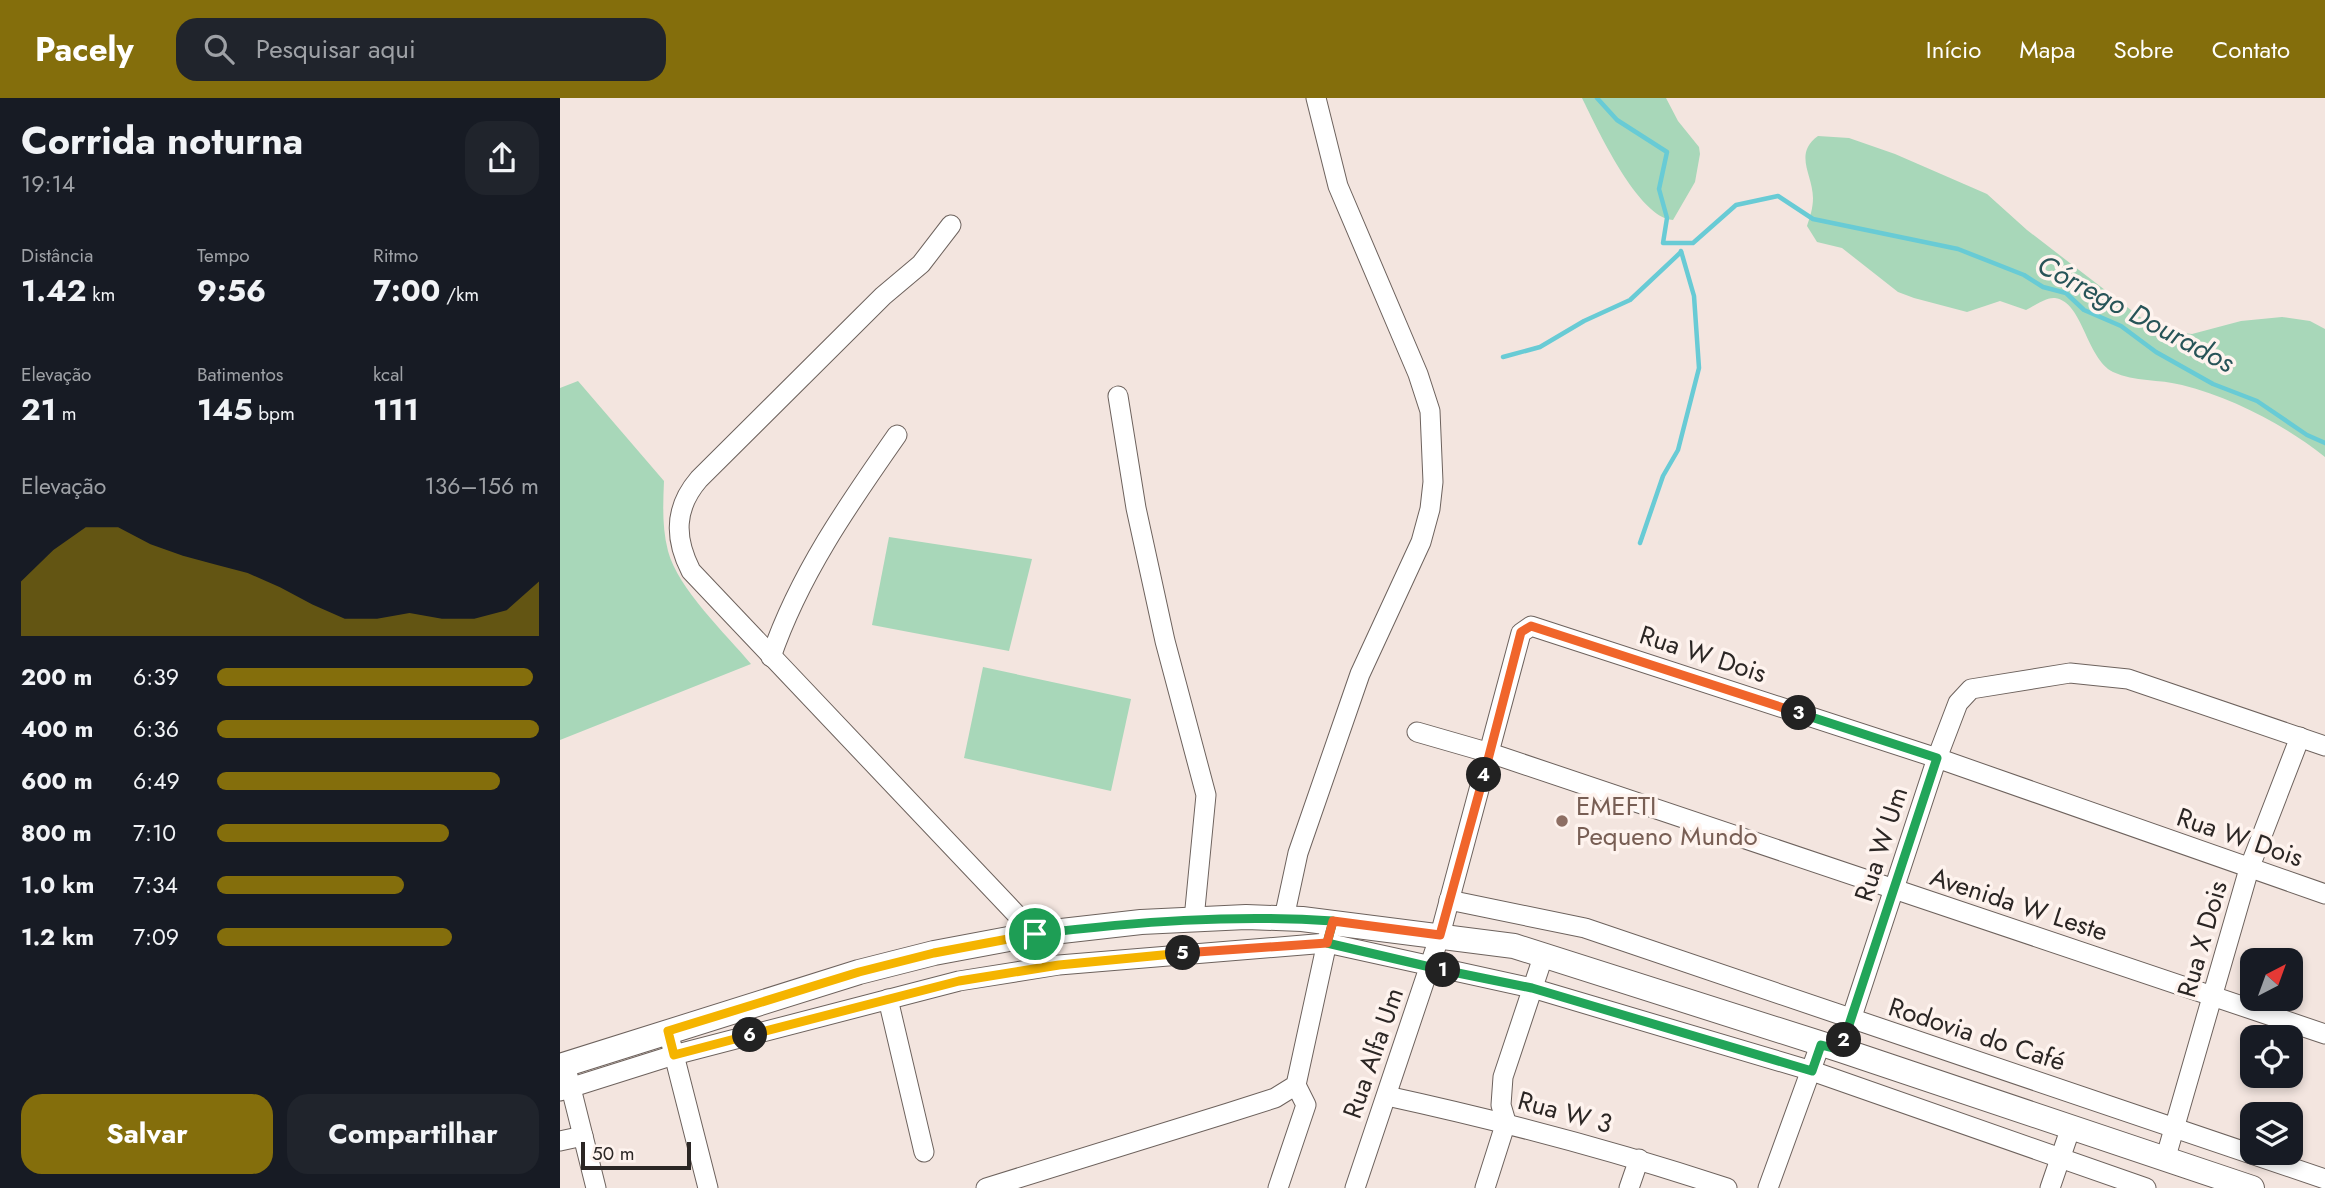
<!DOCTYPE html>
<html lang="pt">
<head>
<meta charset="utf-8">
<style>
	body { margin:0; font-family:Jost,sans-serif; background:#20242c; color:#f1f3f6; height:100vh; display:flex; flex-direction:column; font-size:26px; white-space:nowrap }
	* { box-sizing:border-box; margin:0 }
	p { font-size:23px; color:#9ea1a6 }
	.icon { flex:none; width:38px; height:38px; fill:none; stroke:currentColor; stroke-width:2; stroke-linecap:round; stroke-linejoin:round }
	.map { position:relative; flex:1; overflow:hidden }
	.side { display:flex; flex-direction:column; background:#171b24; width:560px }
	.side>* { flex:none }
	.needle { width:46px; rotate:41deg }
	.buttons { position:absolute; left:1680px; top:850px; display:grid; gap:14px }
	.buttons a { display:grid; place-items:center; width:63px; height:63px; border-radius:14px; background:#171b24; box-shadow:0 4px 10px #0003; font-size:35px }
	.scale { position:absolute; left:21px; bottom:18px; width:110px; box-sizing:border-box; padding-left:7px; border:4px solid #2b2624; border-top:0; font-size:19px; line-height:24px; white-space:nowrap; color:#2b2624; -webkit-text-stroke:5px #fef3ee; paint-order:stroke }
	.pin { position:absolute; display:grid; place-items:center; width:60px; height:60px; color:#fff; margin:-30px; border:4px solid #fff; border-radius:50%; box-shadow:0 2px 7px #0007 }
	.km { position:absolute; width:35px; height:35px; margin:-18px; border-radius:50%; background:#222; color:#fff; font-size:19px; line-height:35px; text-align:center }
	.round { display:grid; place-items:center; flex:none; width:74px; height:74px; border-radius:21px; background:#20242c }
	.head { display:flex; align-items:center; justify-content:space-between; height:119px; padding:0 21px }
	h1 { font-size:38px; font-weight:700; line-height:52px }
	.stats { display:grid; grid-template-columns:repeat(3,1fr); gap:10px; height:119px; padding:7px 21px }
	.stats div { display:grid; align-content:center }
	.stats b { font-size:30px; font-weight:700 }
	.stats small { font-size:19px; font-weight:400 }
	.stats p { font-size:19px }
	.chart { height:196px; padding:14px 21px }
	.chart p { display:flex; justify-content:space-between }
	.chart svg { width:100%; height:126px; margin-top:7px; fill:#846e0c; opacity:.7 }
	.action { display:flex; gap:14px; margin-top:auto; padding:14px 21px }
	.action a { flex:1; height:80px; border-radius:21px; background:#846e0c; color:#fff; font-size:28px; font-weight:700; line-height:80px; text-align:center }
	.action a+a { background:#20242c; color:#f1f3f6 }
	ul { padding:0 21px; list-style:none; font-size:23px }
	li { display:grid; grid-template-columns:112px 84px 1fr; align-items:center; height:52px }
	li i { height:18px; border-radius:9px; background:#846e0c }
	header { display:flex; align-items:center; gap:42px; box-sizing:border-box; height:98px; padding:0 35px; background:#846e0c; color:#fff }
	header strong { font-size:33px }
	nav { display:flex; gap:38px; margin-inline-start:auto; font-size:24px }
	.search { width:490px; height:63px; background:#20242c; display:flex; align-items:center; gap:18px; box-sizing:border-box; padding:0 24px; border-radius:21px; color:#9ea1a6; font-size:26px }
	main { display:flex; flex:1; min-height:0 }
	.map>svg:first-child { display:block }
	.green { fill:#a8d7b9 }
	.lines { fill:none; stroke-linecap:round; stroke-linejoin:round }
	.stream { stroke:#68cbd5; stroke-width:4.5 }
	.minor-casing { stroke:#6d625d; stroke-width:21 }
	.major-casing { stroke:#6d625d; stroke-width:26 }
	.minor { stroke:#fff; stroke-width:19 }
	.major { stroke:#fff; stroke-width:24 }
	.split-1-casing { stroke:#fff; stroke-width:14 }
	.split-2-casing { stroke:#fff; stroke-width:14 }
	.split-3-casing { stroke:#fff; stroke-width:14 }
	.split-4-casing { stroke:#fff; stroke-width:14 }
	.split-5-casing { stroke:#fff; stroke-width:14 }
	.split-6-casing { stroke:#fff; stroke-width:14 }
	.split-7-casing { stroke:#fff; stroke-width:14 }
	.split-1 { stroke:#22a559; stroke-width:9 }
	.split-2 { stroke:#22a559; stroke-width:9 }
	.split-3 { stroke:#22a559; stroke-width:9 }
	.split-4 { stroke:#f0652b; stroke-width:9 }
	.split-5 { stroke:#f0652b; stroke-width:9 }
	.split-6 { stroke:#f5b400; stroke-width:9 }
	.split-7 { stroke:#f5b400; stroke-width:9 }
	.education-dot { fill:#8d6e63; stroke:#fef3ee; stroke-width:2.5 }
	.labels { text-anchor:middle; stroke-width:7; stroke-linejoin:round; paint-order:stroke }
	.street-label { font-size:26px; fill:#2b2624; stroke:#fef3ee }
	.education-label { font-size:26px; fill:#785e54; stroke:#fef3ee; text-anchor:start }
	.water-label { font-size:28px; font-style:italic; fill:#275458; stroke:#fef3ee }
</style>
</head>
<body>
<header>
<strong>Pacely</strong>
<div class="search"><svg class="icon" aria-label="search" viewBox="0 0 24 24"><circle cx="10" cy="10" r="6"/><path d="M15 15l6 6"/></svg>Pesquisar aqui</div>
<nav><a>Início</a><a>Mapa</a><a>Sobre</a><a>Contato</a></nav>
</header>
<main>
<section class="side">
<div class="head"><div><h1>Corrida noturna</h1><p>19:14</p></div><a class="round"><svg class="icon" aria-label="share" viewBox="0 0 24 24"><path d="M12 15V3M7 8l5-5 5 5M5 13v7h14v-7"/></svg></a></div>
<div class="stats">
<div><p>Distância</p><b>1.42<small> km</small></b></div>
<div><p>Tempo</p><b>9:56</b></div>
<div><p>Ritmo</p><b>7:00<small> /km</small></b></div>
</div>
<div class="stats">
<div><p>Elevação</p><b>21<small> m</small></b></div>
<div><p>Batimentos</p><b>145<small> bpm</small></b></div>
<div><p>kcal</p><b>111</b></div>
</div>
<div class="chart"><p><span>Elevação</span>136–156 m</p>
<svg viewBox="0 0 160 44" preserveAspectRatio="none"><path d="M0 44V25L10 14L20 6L30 6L40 12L50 16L60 19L70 22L80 27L90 33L100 38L110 38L120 36L130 38L140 38L150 35L160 25V44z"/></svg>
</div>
<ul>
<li><b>200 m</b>6:39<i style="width:98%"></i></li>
<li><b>400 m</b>6:36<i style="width:100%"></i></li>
<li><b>600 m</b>6:49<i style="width:88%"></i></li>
<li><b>800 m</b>7:10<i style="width:72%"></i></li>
<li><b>1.0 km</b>7:34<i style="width:58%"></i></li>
<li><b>1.2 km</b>7:09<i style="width:73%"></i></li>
</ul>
<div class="action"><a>Salvar</a><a>Compartilhar</a></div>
</section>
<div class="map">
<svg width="1765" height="1090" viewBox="0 0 1765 1090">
	<rect width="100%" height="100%" fill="#f3e5df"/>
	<g class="green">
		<path d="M1022,0H1106L1118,23L1139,49L1140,56L1135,84L1113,122C1078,120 1037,30 1022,0Z"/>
		<path d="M1258,38L1289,40L1335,56L1427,96L1467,132L1597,232L1632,236L1681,223L1722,219L1750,223L1765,231V359C1723,326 1673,300 1622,287C1599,281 1575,284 1553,274C1526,260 1523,204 1495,200C1486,199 1474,208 1466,212L1440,203L1407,214L1354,200L1338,194L1282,150L1257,144L1247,128C1250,119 1253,110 1253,100C1253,77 1233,56 1258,38Z"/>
		<path d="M18,283L104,383C103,407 102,430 108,453C118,491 166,536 191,566L0,642V290Z"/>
		<polygon points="329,439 472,461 449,553 312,527"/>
		<polygon points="423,569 571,601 551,693 404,660"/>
	</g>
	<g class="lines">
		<g class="stream">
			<polyline points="1037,0 1057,22 1107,54 1099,91 1107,120 1103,145 1133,145 1176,107 1218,98 1253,121 1398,151 1464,177 1483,189 1506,195 1524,212 1561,228 1596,254 1653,286 1697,303 1747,337 1765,345"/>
			<polyline points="943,259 980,249 1024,223 1070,202 1121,154"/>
			<polyline points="1080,445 1103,378 1118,352 1139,270 1134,198 1121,153"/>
		</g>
		<defs>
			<g id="minor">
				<path d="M391,127L361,166L323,198L139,381C114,410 114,440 131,473L475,836"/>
				<polyline points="558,298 576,410 605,543 646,697 634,821"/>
				<path d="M211,559C239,477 288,407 337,337"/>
				<polyline points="857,634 930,655 1765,936"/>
				<polyline points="889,802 1025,830 1765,1081"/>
				<polyline points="724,820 738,755 800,576 861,444 870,411 873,384 870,313 858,276 778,88 756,0"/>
				<polyline points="328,901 364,1054"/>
				<polyline points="111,945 148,1090"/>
				<polyline points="1281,952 1377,660 1398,605 1411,591 1510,575 1568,581 1765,648"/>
				<polyline points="8,978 36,1090"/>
				<polyline points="0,993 114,957 399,883 499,867 767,845 972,890 1252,973 1586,1090"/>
				<path d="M827,998C942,1023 1055,1053 1167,1090"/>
				<polyline points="0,1043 23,1038"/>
				<polyline points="1605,1062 1689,771 1740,639"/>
				<polyline points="426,1090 668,1015 715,1000 736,987 769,835"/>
				<polyline points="718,1090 746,1007 736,987"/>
				<polyline points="795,1090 880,837 961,535 971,528 1377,660 1765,796"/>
				<polyline points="925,1090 946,1024 941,1007 943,979 984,856"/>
				<polyline points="1069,1090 1079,1061"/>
				<polyline points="1208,1090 1260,947"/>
				<polyline points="1490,1090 1511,1029"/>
			</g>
			<polyline id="major" points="0,968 299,874 374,855 475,836 581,824 686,819 742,821 954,848 1281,952 1692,1090"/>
		</defs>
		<use href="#minor" class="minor-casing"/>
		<use href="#major" class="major-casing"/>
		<use href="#minor" class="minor"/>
		<use href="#major" class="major"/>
	</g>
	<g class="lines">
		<defs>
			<path id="split-1" d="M475,836C575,824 673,816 773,823L767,845L883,872"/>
			<polyline id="split-2" points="883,872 972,890 1252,973 1261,947 1281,952 1284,942"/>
			<polyline id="split-3" points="1239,615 1377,660 1284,942"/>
			<polyline id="split-4" points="924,677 961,534 971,528 1239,615"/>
			<polyline id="split-5" points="623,855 767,845 773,823 880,837 924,677"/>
			<polyline id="split-6" points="190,937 399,883 499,867 623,855"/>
			<polyline id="split-7" points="190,937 114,957 108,933 299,874 374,855 475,836"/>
		</defs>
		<use href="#split-1" class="split-1-casing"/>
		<use href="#split-2" class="split-2-casing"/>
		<use href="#split-3" class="split-3-casing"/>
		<use href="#split-4" class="split-4-casing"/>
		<use href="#split-5" class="split-5-casing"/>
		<use href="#split-6" class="split-6-casing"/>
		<use href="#split-7" class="split-7-casing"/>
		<use href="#split-1" class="split-1"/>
		<use href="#split-2" class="split-2"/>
		<use href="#split-3" class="split-3"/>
		<use href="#split-4" class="split-4"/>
		<use href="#split-5" class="split-5"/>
		<use href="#split-6" class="split-6"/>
		<use href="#split-7" class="split-7"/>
	</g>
	<circle class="education-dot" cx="1002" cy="723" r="7"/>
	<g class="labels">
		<g class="street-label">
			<text transform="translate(1143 556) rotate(18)" y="9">Rua W Dois</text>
			<text transform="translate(1680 739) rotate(19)" y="9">Rua W Dois</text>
			<text transform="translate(1321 746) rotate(-72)" y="9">Rua W Um</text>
			<text transform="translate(1459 806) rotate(18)" y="9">Avenida W Leste</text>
			<text transform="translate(1642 841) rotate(-74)" y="9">Rua X Dois</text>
			<text transform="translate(1417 936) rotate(18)" y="9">Rodovia do Café</text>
			<text transform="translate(813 955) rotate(-71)" y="9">Rua Alfa Um</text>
			<text transform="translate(1005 1014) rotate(15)" y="9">Rua W 3</text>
		</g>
		<g class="education-label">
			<text x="1016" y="717">EMEFTI<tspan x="1016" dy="30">Pequeno Mundo</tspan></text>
		</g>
		<g class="water-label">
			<text transform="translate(1576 215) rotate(28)" y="10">Córrego Dourados</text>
		</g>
	</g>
</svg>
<div class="buttons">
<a><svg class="needle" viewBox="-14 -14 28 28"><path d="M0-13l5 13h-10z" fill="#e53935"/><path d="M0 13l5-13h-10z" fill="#9ea1a6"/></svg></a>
<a><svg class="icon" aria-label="locate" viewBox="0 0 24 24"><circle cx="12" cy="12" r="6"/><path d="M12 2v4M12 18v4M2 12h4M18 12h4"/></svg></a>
<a><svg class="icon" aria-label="layers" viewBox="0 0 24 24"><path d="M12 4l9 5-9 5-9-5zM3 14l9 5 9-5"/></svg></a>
</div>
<div class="scale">50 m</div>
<div class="pin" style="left:475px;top:836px;background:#1e9e55"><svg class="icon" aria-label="arrive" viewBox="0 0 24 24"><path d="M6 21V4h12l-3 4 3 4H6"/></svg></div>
<b class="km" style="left:883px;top:872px">1</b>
<b class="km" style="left:1284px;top:942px">2</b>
<b class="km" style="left:1239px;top:615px">3</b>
<b class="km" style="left:924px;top:677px">4</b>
<b class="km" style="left:623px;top:855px">5</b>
<b class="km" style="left:190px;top:937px">6</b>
</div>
</main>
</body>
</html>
